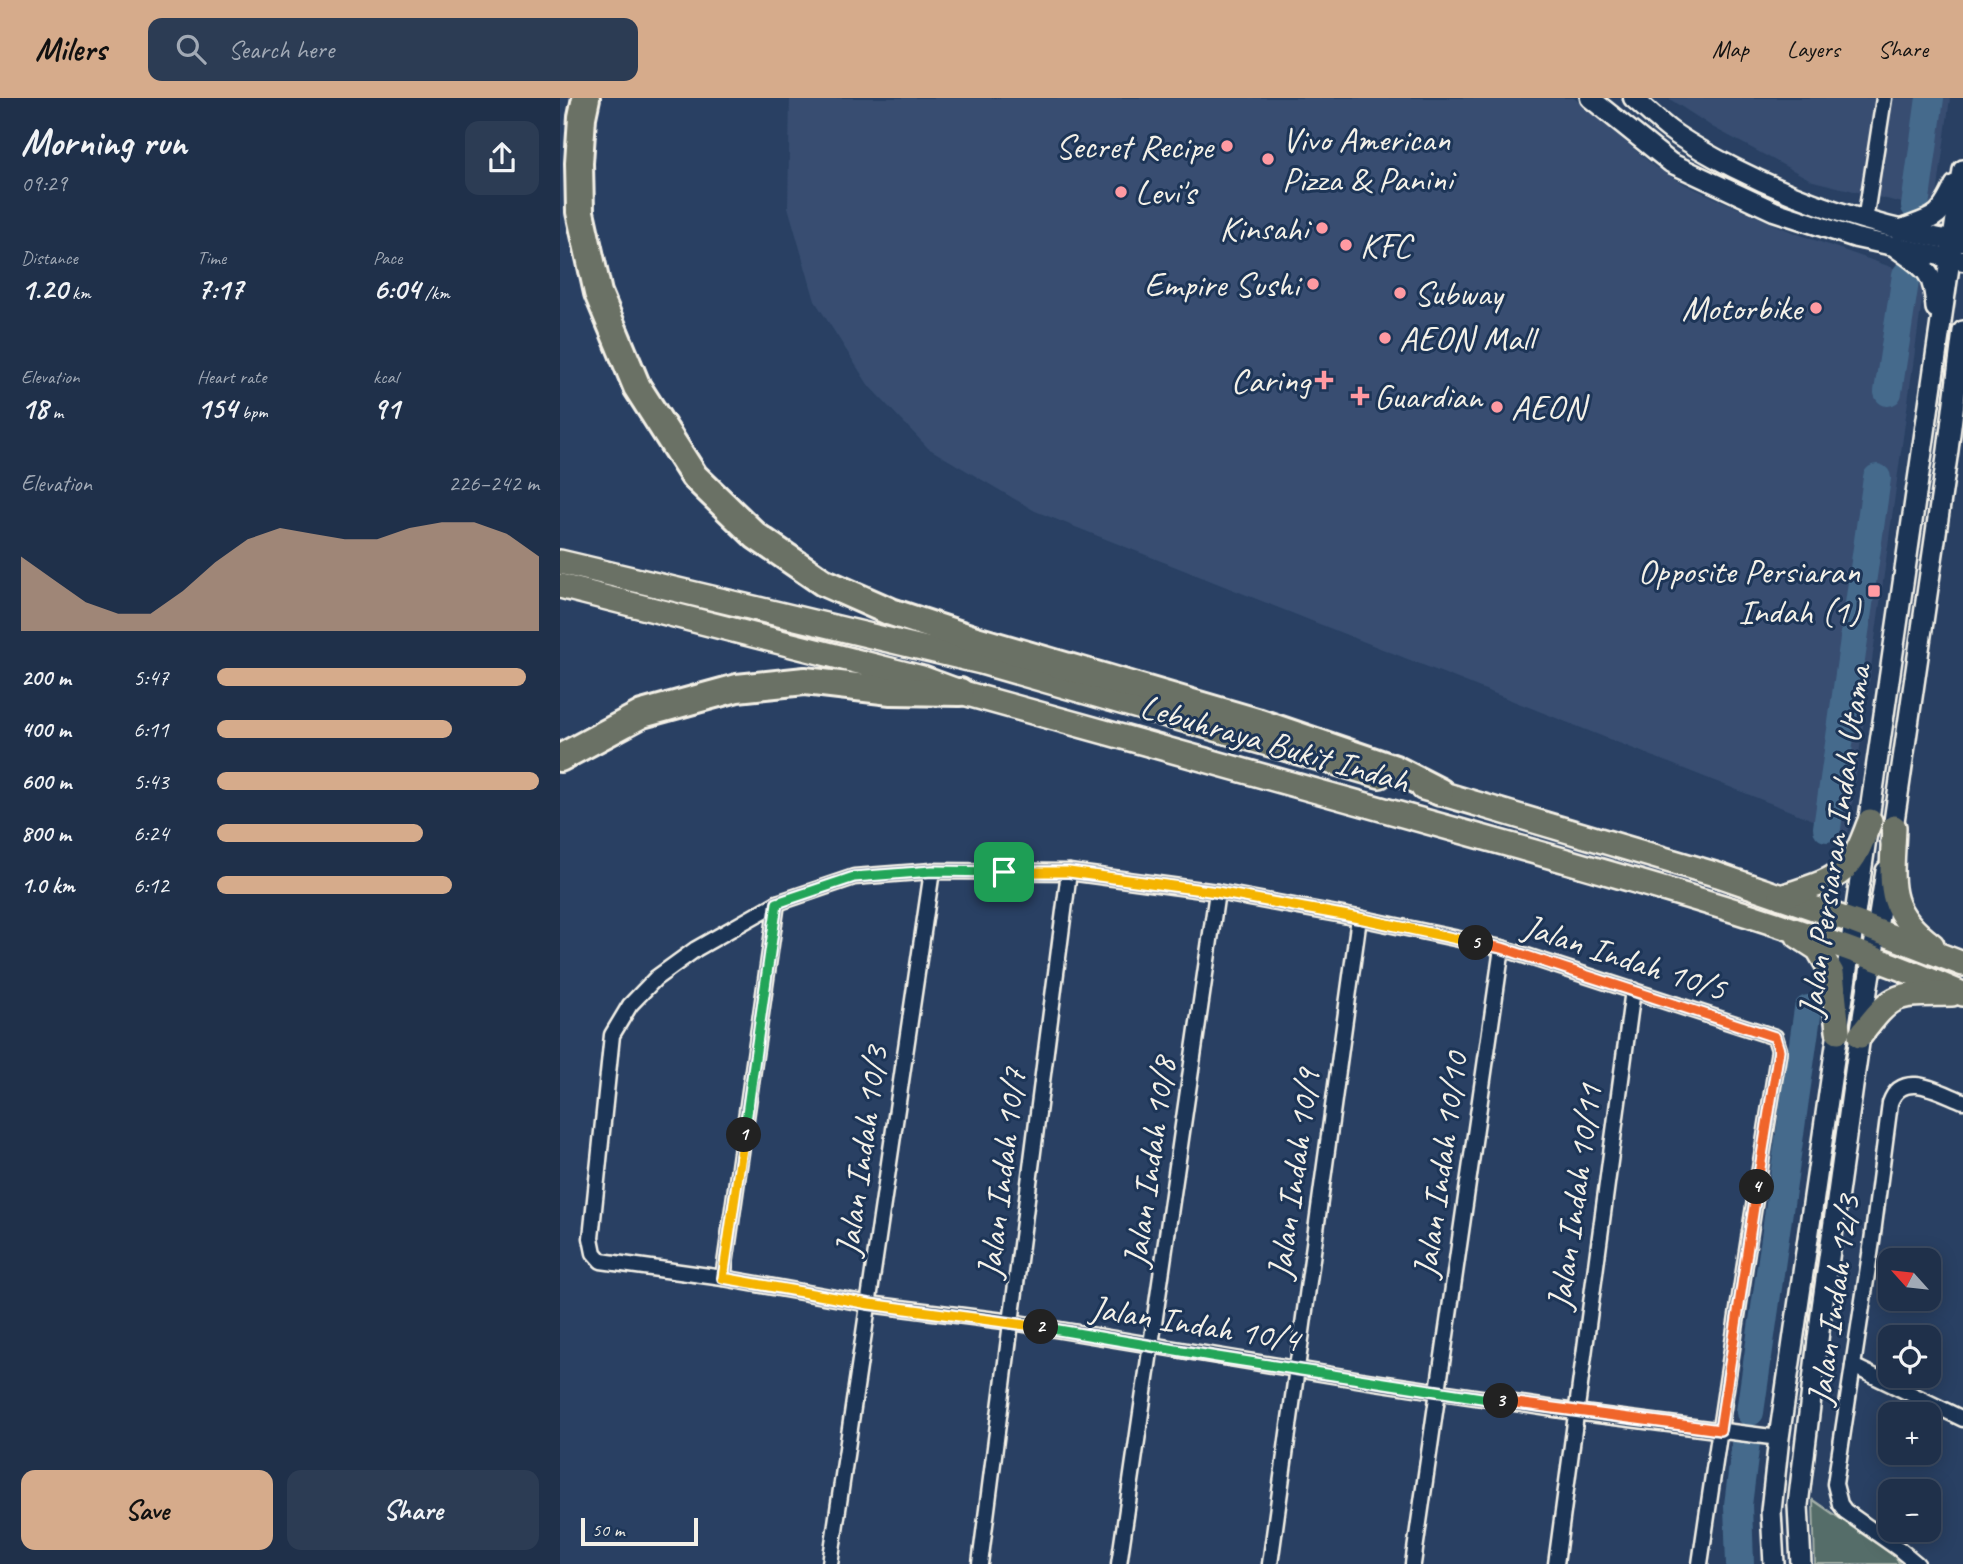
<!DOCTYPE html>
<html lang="en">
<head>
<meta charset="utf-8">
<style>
	body { margin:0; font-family:Caveat,sans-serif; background:#2c3c54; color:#f1f3f6; height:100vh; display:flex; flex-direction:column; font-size:26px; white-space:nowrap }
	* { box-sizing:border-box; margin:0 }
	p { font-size:23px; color:#a1a9b5 }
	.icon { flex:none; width:38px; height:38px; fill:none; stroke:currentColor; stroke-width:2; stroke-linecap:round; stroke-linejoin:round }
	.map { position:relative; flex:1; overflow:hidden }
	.details { display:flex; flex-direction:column; background:#1f304a; width:560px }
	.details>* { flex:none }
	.needle { width:46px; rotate:297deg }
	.buttons { position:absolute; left:1318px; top:1150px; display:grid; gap:14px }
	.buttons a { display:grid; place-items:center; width:63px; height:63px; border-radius:14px; background:#1f304a; box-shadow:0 4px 18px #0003,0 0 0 2px #3c4b62; font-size:35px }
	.scale { position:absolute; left:21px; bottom:18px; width:117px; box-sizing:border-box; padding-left:7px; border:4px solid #f4f1e8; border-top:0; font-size:19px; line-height:24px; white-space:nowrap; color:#f4f1e8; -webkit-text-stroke:5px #1d3557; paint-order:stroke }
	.pin { position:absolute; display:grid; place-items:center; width:60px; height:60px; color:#fff; margin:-30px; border-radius:14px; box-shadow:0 4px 10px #0006 }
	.km { position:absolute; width:35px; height:35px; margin:-18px; border-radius:50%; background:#222; color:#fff; font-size:19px; line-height:35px; text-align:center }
	.round { display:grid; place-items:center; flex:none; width:74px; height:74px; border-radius:14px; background:#2c3c54 }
	.head { display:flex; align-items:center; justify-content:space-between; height:119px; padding:0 21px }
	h1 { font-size:38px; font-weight:700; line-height:52px }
	.stats { display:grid; grid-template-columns:repeat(3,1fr); gap:10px; height:119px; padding:7px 21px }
	.stats div { display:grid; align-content:center }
	.stats b { font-size:30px; font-weight:700 }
	.stats small { font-size:19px; font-weight:400 }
	.stats p { font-size:19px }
	.chart { height:196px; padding:14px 21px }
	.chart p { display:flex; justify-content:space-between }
	.chart svg { width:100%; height:126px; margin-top:7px; fill:#d6ab8b; opacity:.7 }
	.action { display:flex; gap:14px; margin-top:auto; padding:14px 21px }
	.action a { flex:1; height:80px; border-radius:14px; background:#d6ab8b; color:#111; font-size:28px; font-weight:700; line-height:80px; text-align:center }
	.action a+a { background:#2c3c54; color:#f1f3f6 }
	ul { padding:0 21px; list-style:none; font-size:23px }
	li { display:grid; grid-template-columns:112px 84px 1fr; align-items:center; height:52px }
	li i { height:18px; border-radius:9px; background:#d6ab8b }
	header { display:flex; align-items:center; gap:42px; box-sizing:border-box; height:98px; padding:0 35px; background:#d6ab8b; color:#111 }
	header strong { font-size:33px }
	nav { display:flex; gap:38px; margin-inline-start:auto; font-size:24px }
	.search { width:490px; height:63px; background:#2c3c54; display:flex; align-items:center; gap:18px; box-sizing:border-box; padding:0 24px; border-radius:14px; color:#a1a9b5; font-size:26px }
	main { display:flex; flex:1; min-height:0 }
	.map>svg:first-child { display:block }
	.built { fill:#374d71 }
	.green { fill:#546d69; stroke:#a4afa8; stroke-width:2 }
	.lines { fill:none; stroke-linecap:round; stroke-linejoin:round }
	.river { stroke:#446a8c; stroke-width:28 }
	.minor-casing { stroke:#f4f1e8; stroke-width:19 }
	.tertiary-casing { stroke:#f4f1e8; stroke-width:23 }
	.secondary-casing { stroke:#f4f1e8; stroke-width:24 }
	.trunk-casing { stroke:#f4f1e8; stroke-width:28 }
	.motorway-casing { stroke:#f4f1e8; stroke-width:32 }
	.minor { stroke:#1d3557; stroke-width:14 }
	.tertiary { stroke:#1d3557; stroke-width:18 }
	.secondary { stroke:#1d3557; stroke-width:19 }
	.trunk { stroke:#6b7165; stroke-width:23 }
	.motorway { stroke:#6b7165; stroke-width:26 }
	.split-1-casing { stroke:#fff; stroke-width:14 }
	.split-2-casing { stroke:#fff; stroke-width:14 }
	.split-3-casing { stroke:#fff; stroke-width:14 }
	.split-4-casing { stroke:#fff; stroke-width:14 }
	.split-5-casing { stroke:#fff; stroke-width:14 }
	.split-6-casing { stroke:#fff; stroke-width:14 }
	.split-1 { stroke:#22a559; stroke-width:9 }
	.split-2 { stroke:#f5b400; stroke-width:9 }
	.split-3 { stroke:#22a559; stroke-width:9 }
	.split-4 { stroke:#f0652b; stroke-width:9 }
	.split-5 { stroke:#f0652b; stroke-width:9 }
	.split-6 { stroke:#f5b400; stroke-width:9 }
	.poi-dot { fill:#ff9aa2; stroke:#1d3557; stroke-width:2.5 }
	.labels { text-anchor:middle; stroke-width:6; stroke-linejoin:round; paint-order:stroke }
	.poi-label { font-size:35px; fill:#f4f1e8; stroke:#1d3557; text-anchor:start }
	.street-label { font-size:35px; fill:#f4f1e8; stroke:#1d3557 }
</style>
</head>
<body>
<header>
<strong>Milers</strong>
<div class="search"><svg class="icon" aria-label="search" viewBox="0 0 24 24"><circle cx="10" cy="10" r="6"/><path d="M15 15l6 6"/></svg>Search here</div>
<nav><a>Map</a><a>Layers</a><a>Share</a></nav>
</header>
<main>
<section class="details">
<div class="head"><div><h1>Morning run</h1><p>09:29</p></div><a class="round"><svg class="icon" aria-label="share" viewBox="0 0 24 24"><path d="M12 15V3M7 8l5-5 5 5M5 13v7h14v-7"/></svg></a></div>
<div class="stats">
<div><p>Distance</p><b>1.20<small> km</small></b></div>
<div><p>Time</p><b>7:17</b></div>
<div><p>Pace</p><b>6:04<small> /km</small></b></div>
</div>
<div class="stats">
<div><p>Elevation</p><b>18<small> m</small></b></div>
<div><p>Heart rate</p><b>154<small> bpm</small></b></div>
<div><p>kcal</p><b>91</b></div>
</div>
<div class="chart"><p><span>Elevation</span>226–242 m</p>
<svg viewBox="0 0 160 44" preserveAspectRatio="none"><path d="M0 44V18L10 26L20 34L30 38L40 38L50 30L60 20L70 12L80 8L90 10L100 12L110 12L120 8L130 6L140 6L150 10L160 18V44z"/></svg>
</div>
<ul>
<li><b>200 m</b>5:47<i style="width:96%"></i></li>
<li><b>400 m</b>6:11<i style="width:73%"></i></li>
<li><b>600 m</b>5:43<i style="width:100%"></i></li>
<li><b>800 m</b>6:24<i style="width:64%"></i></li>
<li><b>1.0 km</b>6:12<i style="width:73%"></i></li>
</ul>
<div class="action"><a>Save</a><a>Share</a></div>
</section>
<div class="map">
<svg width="1403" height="1466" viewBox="0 0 1403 1466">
	<rect width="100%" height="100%" fill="#294063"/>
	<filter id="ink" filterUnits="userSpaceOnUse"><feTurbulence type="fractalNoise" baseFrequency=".0143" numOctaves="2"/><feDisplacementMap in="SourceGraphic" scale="14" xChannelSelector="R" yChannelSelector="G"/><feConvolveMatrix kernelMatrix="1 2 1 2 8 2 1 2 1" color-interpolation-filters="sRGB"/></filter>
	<g filter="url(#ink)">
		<g class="built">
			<polygon points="230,0 1014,0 1095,69 1126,87 1232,134 1365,181 1288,736 475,413 368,350 309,288 255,203 228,109"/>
			<polygon points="1108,0 1390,0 1375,113 1253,83 1154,30"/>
		</g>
		<polygon class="green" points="1253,1402 1334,1458 1340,1466 1255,1466"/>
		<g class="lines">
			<g class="river">
				<polyline points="1355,108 1370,0"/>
				<polyline points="1328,294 1346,177"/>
				<polyline points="1267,730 1317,380"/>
				<polyline points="1190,1314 1248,911"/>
				<polyline points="1180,1466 1178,1407 1186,1344"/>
			</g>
			<defs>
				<g id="minor">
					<polyline points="1305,123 1324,0"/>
					<polyline points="163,1180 217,805"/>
					<polyline points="1293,1268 1403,1321"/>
					<polyline points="270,1466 372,773"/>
					<polyline points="420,1466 509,774"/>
					<polyline points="559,1466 657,794"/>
					<polyline points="710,1466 799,820"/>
					<polyline points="853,1466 942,850"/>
					<polyline points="996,1466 1073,892"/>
					<path d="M1140,1466C1165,1295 1191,1123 1219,952L1215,939L942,850L799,820L657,794L509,774L372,773L294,779L217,805L136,851L96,880L70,907L52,937L31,1140L34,1155L41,1163L163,1180L309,1206L452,1224L808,1283L1015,1314L1219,1340"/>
					<path d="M1357,1466L1339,1451L1285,1413L1280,1406L1275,1386L1312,1143L1330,1005C1342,971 1379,994 1403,1003"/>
				</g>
				<g id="tertiary">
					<polyline points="1030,0 1111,65 1214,113 1296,140 1403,163"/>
					<path d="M1073,0C1085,10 1097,22 1110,32C1129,46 1153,59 1174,70C1247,107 1322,131 1403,144"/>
				</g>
				<g id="secondary">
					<path d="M1340,132C1375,119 1379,122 1395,87"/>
					<path d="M1337,150C1366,171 1374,173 1376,210"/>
					<polyline points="1331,744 1388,352 1403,233"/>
					<polyline points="1214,1466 1211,1413 1219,1340 1403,72"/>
					<polyline points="1241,1466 1238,1407 1261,1217 1300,938 1326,773"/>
				</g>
				<g id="trunk">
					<polyline points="0,464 421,564 820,678"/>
					<path d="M0,488L362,580L400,594C587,646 774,697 961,750C1111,793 1260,834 1403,896"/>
					<polyline points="863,690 1158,777 1294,824 1403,866"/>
					<path d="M1334,729C1332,784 1323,811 1372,847"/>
					<path d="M1221,799C1246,790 1280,784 1294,759C1301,748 1305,735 1310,723"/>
					<polyline points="1238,838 1258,851 1272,875 1278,933"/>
					<path d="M1300,938C1335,892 1336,897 1392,896"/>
				</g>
				<g id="motorway">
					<polyline points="26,0 22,19 19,65 20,114 38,195 77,289 134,378 196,438 263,484 331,514 416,542 697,624 835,671 880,694"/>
					<polyline points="0,660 82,616 177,590 245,583 331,593 400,594"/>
				</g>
			</defs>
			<use href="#minor" class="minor-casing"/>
			<use href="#tertiary" class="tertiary-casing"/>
			<use href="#secondary" class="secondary-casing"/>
			<use href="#trunk" class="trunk-casing"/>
			<use href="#motorway" class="motorway-casing"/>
			<use href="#minor" class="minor"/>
			<use href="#tertiary" class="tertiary"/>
			<use href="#secondary" class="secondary"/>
			<use href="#trunk" class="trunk"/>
			<use href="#motorway" class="motorway"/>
		</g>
	</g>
	<g class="lines" filter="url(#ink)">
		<defs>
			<polyline id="split-1" points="184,1037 217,805 294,779 372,773 444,774"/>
			<polyline id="split-2" points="184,1037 163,1180 309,1206 481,1229"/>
			<polyline id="split-3" points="481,1229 657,1259 941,1303"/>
			<polyline id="split-4" points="941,1303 1160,1332 1197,1089"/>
			<polyline id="split-5" points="916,845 942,850 1215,939 1219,952 1197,1089"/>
			<polyline id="split-6" points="444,774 509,774 657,794 799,820 916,845"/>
		</defs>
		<use href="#split-1" class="split-1-casing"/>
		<use href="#split-2" class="split-2-casing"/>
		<use href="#split-3" class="split-3-casing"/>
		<use href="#split-4" class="split-4-casing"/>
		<use href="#split-5" class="split-5-casing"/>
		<use href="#split-6" class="split-6-casing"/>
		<use href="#split-1" class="split-1"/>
		<use href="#split-2" class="split-2"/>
		<use href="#split-3" class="split-3"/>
		<use href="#split-4" class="split-4"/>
		<use href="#split-5" class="split-5"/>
		<use href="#split-6" class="split-6"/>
	</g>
	<g class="poi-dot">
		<circle cx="667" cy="48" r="7"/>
		<circle cx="708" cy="61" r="7"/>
		<circle cx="561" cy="94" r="7"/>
		<circle cx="762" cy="130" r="7"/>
		<circle cx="786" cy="147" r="7"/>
		<circle cx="753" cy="186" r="7"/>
		<circle cx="840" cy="195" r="7"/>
		<circle cx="1256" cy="210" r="7"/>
		<circle cx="825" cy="240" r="7"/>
		<path d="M760.5 271.5h7v7h7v7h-7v7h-7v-7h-7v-7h7z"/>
		<path d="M796.5 287.5h7v7h7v7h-7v7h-7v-7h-7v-7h7z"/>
		<circle cx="937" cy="309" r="7"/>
		<rect x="1307" y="486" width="14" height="14" rx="3.5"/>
	</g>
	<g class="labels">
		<g class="poi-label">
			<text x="722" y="53">Vivo American<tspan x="722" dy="40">Pizza &amp; Panini</tspan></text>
			<text x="653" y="60" text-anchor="end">Secret Recipe</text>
			<text x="575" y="106">Levi's</text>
			<text x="748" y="142" text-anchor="end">Kinsahi</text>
			<text x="800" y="159">KFC</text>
			<text x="739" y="198" text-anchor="end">Empire Sushi</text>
			<text x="854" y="207">Subway</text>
			<text x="1242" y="222" text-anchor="end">Motorbike</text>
			<text x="839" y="252">AEON Mall</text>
			<text x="750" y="294" text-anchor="end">Caring</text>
			<text x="814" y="310">Guardian</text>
			<text x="951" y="321">AEON</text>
			<text x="1300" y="485" text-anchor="end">Opposite Persiaran<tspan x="1300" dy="40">Indah (1)</tspan></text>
		</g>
		<g class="street-label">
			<text transform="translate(715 645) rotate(16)" y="12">Lebuhraya Bukit Indah</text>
			<text transform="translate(1274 743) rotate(-82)" y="12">Jalan Persiaran Indah Utama</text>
			<text transform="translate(1065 859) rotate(18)" y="12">Jalan Indah 10/5</text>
			<text transform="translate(301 1053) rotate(-82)" y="12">Jalan Indah 10/3</text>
			<text transform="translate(589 1064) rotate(-82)" y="12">Jalan Indah 10/8</text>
			<text transform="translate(880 1067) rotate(-82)" y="12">Jalan Indah 10/10</text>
			<text transform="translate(441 1075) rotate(-83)" y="12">Jalan Indah 10/7</text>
			<text transform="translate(733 1076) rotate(-82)" y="12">Jalan Indah 10/9</text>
			<text transform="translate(1014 1099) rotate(-82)" y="12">Jalan Indah 10/11</text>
			<text transform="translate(1273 1202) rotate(-82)" y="12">Jalan Indah 12/3</text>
			<text transform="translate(635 1225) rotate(9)" y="12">Jalan Indah 10/4</text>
		</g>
	</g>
</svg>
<div class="buttons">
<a><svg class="needle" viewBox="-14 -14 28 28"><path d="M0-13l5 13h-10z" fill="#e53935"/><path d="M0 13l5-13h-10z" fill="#a1a9b5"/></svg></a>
<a><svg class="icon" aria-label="locate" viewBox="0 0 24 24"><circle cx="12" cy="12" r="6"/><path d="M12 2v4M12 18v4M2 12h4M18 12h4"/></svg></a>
<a>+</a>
<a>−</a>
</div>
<div class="scale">50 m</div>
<div class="pin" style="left:444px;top:774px;background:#1e9e55"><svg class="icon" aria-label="arrive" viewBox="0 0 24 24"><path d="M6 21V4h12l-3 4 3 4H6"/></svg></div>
<b class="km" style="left:184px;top:1037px">1</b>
<b class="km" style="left:481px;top:1229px">2</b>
<b class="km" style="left:941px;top:1303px">3</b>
<b class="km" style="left:1197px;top:1089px">4</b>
<b class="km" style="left:916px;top:845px">5</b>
</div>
</main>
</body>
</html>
